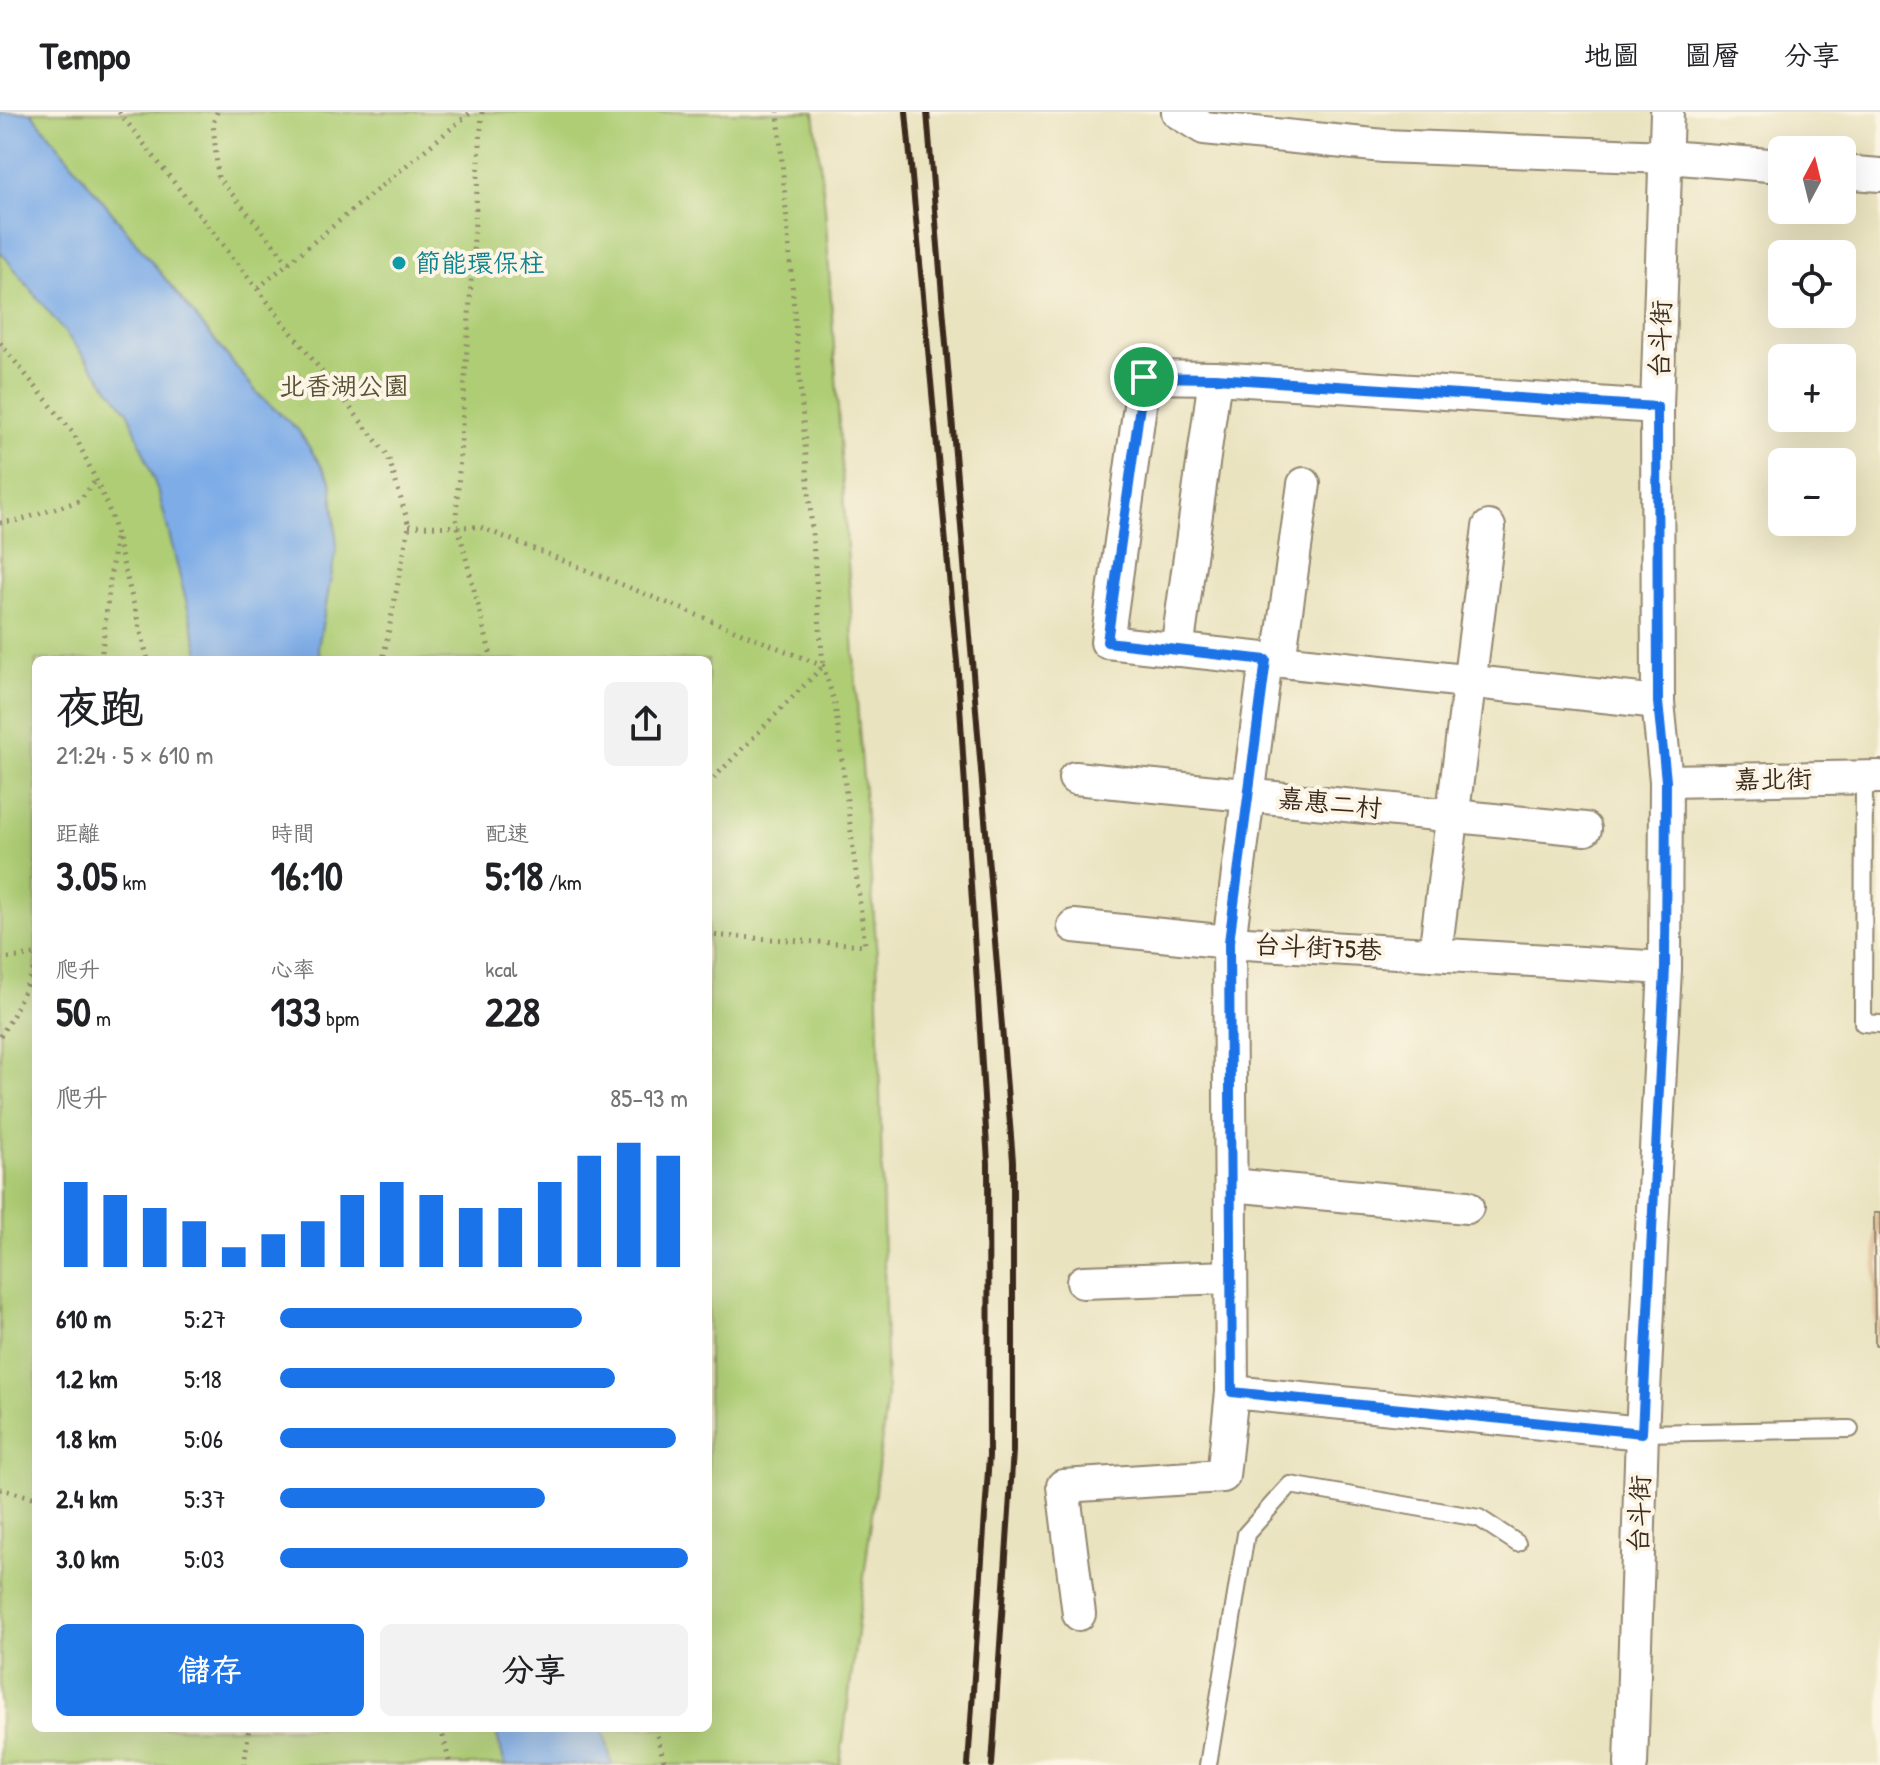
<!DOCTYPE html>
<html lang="zh-TW">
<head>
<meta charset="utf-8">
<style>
	body { margin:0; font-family:"Patrick Hand","LXGW WenKai TC",sans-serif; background:#f2f2f2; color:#202124; height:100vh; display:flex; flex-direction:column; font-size:30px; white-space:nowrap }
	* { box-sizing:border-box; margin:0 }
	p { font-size:26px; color:#757577 }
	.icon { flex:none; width:44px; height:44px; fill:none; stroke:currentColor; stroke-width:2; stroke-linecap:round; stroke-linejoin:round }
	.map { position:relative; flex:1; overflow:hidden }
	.side { position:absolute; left:32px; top:544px; width:680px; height:1076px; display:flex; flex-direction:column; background:#fff; border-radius:12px; box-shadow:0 8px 32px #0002 }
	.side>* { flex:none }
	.needle { width:52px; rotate:7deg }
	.controls { position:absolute; left:1768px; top:24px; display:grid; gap:16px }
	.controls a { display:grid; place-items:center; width:88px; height:88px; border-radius:12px; background:#fff; box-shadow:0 8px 32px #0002; font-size:40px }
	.pin { position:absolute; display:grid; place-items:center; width:68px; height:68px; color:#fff; margin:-34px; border:4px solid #fff; border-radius:50%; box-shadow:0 2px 8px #0007 }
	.round { display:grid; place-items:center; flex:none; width:84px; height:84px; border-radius:12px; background:#f2f2f2 }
	.headline { display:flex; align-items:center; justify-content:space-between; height:136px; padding:0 24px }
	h1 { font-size:44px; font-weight:800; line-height:60px }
	.metrics { display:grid; grid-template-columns:repeat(3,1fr); gap:12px; height:136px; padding:8px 24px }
	.metrics div { display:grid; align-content:center }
	.metrics b { font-size:40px; font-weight:800 }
	.metrics small { font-size:22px; font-weight:400 }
	.metrics p { font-size:22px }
	.chart { height:224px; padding:16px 24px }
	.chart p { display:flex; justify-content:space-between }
	.chart svg { width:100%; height:144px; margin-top:8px; stroke:#1a73e8; stroke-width:6 }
	.action { display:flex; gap:16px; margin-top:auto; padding:16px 24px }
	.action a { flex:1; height:92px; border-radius:12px; background:#1a73e8; color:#fff; font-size:32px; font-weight:800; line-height:92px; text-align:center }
	.action a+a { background:#f2f2f2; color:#202124 }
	ul { padding:0 24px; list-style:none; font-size:26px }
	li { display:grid; grid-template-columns:128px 96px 1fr; align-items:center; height:60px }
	li i { height:20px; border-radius:10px; background:#1a73e8 }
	header { display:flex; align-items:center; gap:48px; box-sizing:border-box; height:112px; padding:0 40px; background:#fff; border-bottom:2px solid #e0e0e0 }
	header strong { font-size:38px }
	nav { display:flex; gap:44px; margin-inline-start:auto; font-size:28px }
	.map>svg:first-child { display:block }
	.green { fill:#aecd74; stroke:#747c49; stroke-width:2; fill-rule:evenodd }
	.water { fill:#7dace7; stroke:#5c6b82; stroke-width:2 }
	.building { fill:#debc96 }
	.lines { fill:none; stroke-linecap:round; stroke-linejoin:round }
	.service-casing { stroke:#92866f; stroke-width:20 }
	.minor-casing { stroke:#92866f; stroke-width:36 }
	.path { stroke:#92866f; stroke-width:5; stroke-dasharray:2 6; stroke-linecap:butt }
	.service { stroke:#fff; stroke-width:16 }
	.minor { stroke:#fff; stroke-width:32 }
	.rail { stroke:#3b2a1e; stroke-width:6 }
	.route-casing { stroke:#fff; stroke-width:16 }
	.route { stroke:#1a73e8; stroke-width:10 }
	.culture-dot { fill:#0f9aa8; stroke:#fcf5e5; stroke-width:3 }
	.labels { text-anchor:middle; stroke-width:8; stroke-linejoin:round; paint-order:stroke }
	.culture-label { font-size:26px; fill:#0d838f; stroke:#fcf5e5; text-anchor:start }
	.street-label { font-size:26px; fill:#3b2a1e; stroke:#fcf5e5 }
	.park-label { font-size:26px; fill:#585334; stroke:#fcf5e5 }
</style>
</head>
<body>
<header>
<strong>Tempo</strong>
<nav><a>地圖</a><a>圖層</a><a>分享</a></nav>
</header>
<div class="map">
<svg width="1880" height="1653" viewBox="0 0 1880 1653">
	<rect width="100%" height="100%" fill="#fcf5e5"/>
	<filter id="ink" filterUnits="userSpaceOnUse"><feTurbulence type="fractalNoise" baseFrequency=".0125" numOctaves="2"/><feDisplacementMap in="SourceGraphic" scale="16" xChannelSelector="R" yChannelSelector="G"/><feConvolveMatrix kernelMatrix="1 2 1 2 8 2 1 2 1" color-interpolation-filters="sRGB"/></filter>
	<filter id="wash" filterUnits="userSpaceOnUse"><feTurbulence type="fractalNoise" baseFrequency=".006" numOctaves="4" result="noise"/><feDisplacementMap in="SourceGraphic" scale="32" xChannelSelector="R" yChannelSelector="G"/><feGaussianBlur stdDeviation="1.8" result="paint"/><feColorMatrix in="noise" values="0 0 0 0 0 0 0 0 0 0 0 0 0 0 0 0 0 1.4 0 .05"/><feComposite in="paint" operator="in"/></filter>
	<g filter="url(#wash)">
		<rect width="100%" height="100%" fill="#eae3c0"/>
		<path class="green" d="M0,0H814L825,95L857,590L877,843L887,1285L840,1653H0ZM36,548H708V1616H36Z"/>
		<g class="water">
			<polygon points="0,0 31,0 258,282 298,318 331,369 337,434 318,535 321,548 201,548 159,382 129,301 0,139"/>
			<polygon points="495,1616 603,1616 612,1653 505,1653"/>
		</g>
		<g id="blocks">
			<polygon class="building" points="1874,1101 1880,1101 1880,1233 1875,1233"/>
		</g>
	</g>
	<g filter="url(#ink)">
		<use href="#blocks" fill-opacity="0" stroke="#92866f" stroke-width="2"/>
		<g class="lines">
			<defs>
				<g id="service">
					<polyline points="1864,665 1863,911 1880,912"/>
					<polyline points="1642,1321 1850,1317"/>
					<polyline points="1208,1653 1246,1422 1290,1373 1479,1406 1517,1431"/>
				</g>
				<g id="minor">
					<polyline points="1178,0 1204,16 1384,34 1666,45 1782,54"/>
					<polyline points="1842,60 1880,63"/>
					<polyline points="1657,295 1215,266 1144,265 1107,530 1658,590"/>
					<polyline points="1177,538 1215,266"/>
					<polyline points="1279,549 1304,372"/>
					<polyline points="1075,666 1585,717"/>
					<polyline points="1666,669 1880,665"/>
					<polyline points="1074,814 1229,830 1266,548"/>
					<polyline points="1435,842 1489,415"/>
					<polyline points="1231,1073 1467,1095"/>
					<polyline points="1083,1170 1231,1165"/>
					<polyline points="1232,1280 1229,830 1665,856"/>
					<polyline points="1079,1502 1063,1374 1223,1364 1232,1280 1642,1321"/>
					<polyline points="1631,1653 1642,1321 1665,856 1666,669 1658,590 1657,295 1667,0"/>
				</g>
			</defs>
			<use href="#service" class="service-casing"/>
			<use href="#minor" class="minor-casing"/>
			<g class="path">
				<polyline points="119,0 388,344 409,414 383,548"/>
				<polyline points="217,0 213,12 218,65 289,151"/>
				<polyline points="482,0 456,407 492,548"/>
				<polyline points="258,176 471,0"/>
				<polyline points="0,231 74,322 96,368 110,400 148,548"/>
				<polyline points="0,411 20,408 79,389 96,368"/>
				<polyline points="409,414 480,415 823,554 835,592 865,833 708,823"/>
				<polyline points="101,548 115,426"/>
				<polyline points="708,672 823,554 778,0"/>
				<polyline points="0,847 36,843"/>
				<polyline points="0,924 13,903 36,852"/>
				<polyline points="0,1377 36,1386"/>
				<polyline points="441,1616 450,1653"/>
				<polyline points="655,1616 665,1653"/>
				<polyline points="244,1653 249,1616"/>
			</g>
			<use href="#service" class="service"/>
			<use href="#minor" class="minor"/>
			<g class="rail">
				<polyline points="906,0 958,561 988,1051 989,1344 968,1653"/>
				<polyline points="927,0 1013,1049 1013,1339 992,1653"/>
			</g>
		</g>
	</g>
	<g class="lines" filter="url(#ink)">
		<defs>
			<polygon id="route" points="1144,265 1215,266 1657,295 1658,590 1666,669 1665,856 1642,1321 1232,1280 1229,830 1266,548 1107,530"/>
		</defs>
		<use href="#route" class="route-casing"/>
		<use href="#route" class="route"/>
	</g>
	<circle class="culture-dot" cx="399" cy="151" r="8"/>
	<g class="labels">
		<g class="culture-label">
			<text x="415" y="160">節能環保柱</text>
		</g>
		<g class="street-label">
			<text transform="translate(1660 227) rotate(-88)" y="9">台斗街</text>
			<text transform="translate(1773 667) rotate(-1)" y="9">嘉北街</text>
			<text transform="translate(1330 691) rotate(6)" y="9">嘉惠二村</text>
			<text transform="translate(1318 835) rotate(3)" y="9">台斗街75巷</text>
			<text transform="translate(1639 1402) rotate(-88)" y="9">台斗街</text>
		</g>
		<g class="park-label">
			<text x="344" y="283">北香湖公園</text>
		</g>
	</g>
</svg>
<div class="controls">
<a><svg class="needle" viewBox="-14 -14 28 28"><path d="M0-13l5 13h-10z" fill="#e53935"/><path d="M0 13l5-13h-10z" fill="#757577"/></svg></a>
<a><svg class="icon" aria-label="locate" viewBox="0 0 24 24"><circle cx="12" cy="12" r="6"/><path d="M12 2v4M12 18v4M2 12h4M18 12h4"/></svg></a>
<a>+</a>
<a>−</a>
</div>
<div class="pin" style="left:1144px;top:265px;background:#1e9e55"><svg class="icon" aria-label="arrive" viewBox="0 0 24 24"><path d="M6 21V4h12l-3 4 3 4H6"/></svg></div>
<section class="side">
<div class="headline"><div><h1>夜跑</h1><p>21:24 · 5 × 610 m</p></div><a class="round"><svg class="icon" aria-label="share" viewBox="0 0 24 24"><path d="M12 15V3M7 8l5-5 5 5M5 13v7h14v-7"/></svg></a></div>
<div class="metrics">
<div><p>距離</p><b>3.05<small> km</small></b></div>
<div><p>時間</p><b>16:10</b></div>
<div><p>配速</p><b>5:18<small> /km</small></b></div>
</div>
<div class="metrics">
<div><p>爬升</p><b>50<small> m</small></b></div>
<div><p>心率</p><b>133<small> bpm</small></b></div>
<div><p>kcal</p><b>228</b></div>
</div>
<div class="chart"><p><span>爬升</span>85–93 m</p>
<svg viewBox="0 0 160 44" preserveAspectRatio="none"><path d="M5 44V18M15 44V22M25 44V26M35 44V30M45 44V38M55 44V34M65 44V30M75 44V22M85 44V18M95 44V22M105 44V26M115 44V26M125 44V18M135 44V10M145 44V6M155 44V10"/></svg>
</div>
<ul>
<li><b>610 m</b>5:27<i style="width:74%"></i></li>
<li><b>1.2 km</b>5:18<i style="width:82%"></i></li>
<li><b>1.8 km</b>5:06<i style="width:97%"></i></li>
<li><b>2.4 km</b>5:37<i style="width:65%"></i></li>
<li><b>3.0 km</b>5:03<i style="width:100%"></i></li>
</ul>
<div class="action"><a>儲存</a><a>分享</a></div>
</section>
</div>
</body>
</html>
